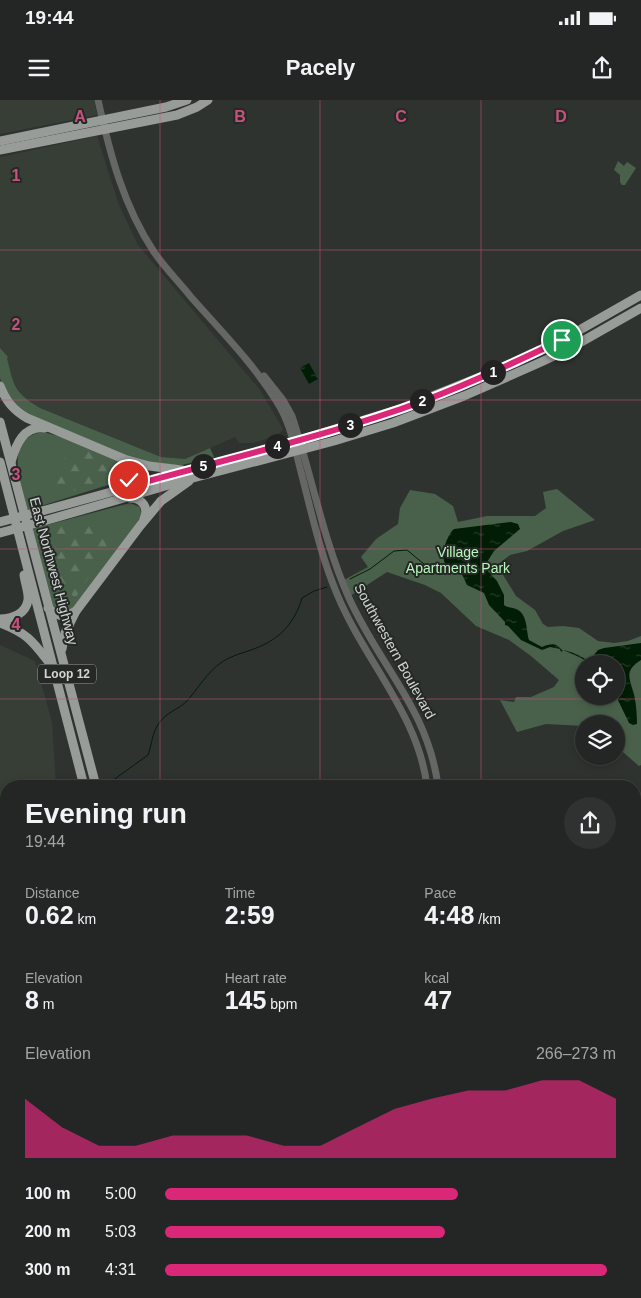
<!DOCTYPE html>
<html lang="en">
<head>
<meta charset="utf-8">
<style>
	body { margin:0; font-family:Arial,sans-serif; background:#2f3231; color:#f1f3f6; height:100vh; display:flex; flex-direction:column; font-size:19px; white-space:nowrap }
	* { box-sizing:border-box; margin:0 }
	p { font-size:16px; color:#a3a5a6 }
	.icon { flex:none; width:28px; height:28px; fill:none; stroke:currentColor; stroke-width:2; stroke-linecap:round; stroke-linejoin:round }
	.map { position:relative; flex:1; overflow:hidden }
	.sheet { position:absolute; left:0px; top:680px; width:641px; height:519px; display:flex; flex-direction:column; background:#232624; border-radius:20px 20px 0 0; box-shadow:0 2px 8px #0003,0 0 0 1px #404341 }
	.sheet>* { flex:none }
	.buttons { position:absolute; left:575px; top:555px; display:grid; gap:10px }
	.buttons a { display:grid; place-items:center; width:50px; height:50px; border-radius:50%; background:#232624; box-shadow:0 2px 8px #0003,0 0 0 1px #404341; font-size:25px }
	.pin { position:absolute; display:grid; place-items:center; width:42px; height:42px; color:#fff; margin:-21px; border:2px solid #fff; border-radius:50%; box-shadow:0 1px 5px #0007 }
	.km { position:absolute; width:25px; height:25px; margin:-12px; border-radius:50%; background:#222; color:#fff; font-size:14px; line-height:25px; text-align:center }
	.round { display:grid; place-items:center; flex:none; width:52px; height:52px; border-radius:26px; background:#2f3231 }
	.summary { display:flex; align-items:center; justify-content:space-between; height:85px; padding:0 25px }
	h1 { font-size:28px; font-weight:600; line-height:38px }
	.figures { display:grid; grid-template-columns:repeat(3,1fr); gap:8px; height:85px; padding:5px 25px }
	.figures div { display:grid; align-content:center }
	.figures b { font-size:25px; font-weight:600 }
	.figures small { font-size:14px; font-weight:400 }
	.figures p { font-size:14px }
	.chart { height:140px; padding:10px 25px }
	.chart p { display:flex; justify-content:space-between }
	.chart svg { width:100%; height:90px; margin-top:5px; fill:#db2777; opacity:.7 }
	ul { padding:0 25px; list-style:none; font-size:16px }
	li { display:grid; grid-template-columns:80px 60px 1fr; align-items:center; height:38px }
	li i { height:12px; border-radius:6px; background:#db2777 }
	.status { display:flex; justify-content:space-between; align-items:center; height:35px; padding:0 25px; background:#232624; direction:ltr }
	.status svg { height:14px; fill:currentColor }
	header { display:flex; justify-content:space-between; align-items:center; height:65px; padding:0 25px; background:#232624; font-size:22px; font-weight:600 }
	.map>svg:first-child { display:block }
	.built { fill:#363e36 }
	.green { fill:#49614b; fill-rule:evenodd }
	.forest { fill:url(#forest-firs) }
	.water { fill:url(#water-ripples) }
	.lines { fill:none; stroke-linecap:round; stroke-linejoin:round }
	.stream { stroke:#011d05; stroke-width:1 }
	.minor { stroke:#656765; stroke-width:7 }
	.major { stroke:#989c98; stroke-width:9 }
	.major-bridge { stroke:#989c98; stroke-width:9 }
	.route-casing { stroke:#fff; stroke-width:10 }
	.route { stroke:#db2777; stroke-width:6 }
	.grid { fill:none; stroke:#c7517f; stroke-width:1; stroke-opacity:0.55 }
	.labels { text-anchor:middle; stroke-width:4; stroke-linejoin:round; paint-order:stroke }
	.shield { fill:#252926; stroke:#9ea19f; stroke-width:1 }
	.shield-label { font-size:12px; font-weight:bold; fill:#d2d5d3 }
	.park-label { font-size:14px; fill:#b7f7bc; stroke:#252926 }
	.street-label { font-size:14px; fill:#d2d5d3; stroke:#252926 }
	.grid-label { font-size:16px; text-anchor:middle; font-weight:bold; fill:#c7517f; stroke:#252926; stroke-width:4; stroke-linejoin:round; paint-order:stroke }
</style>
</head>
<body>
<div class="status"><b>19:44</b><svg viewBox="0 0 49 12"><path d="M0 12V9h3v3zM5 12V6h3v6zM10 12V3h3v9zM15 12V0h3v12zM26 1h20v11H26zM47 4h2v5h-2z"/></svg></div>
<header><svg class="icon" aria-label="menu" viewBox="0 0 24 24"><path d="M4 6h16M4 12h16M4 18h16"/></svg>Pacely<svg class="icon" aria-label="share" viewBox="0 0 24 24"><path d="M12 15V3M7 8l5-5 5 5M5 13v7h14v-7"/></svg></header>
<div class="map">
<svg width="641" height="1198" viewBox="0 0 641 1198">
	<defs>
		<pattern id="forest-firs" width="22" height="20" patternUnits="userSpaceOnUse" patternTransform="scale(1.25)"><rect width="22" height="20" fill="#49614b"/><path d="M5 1l3.5 6h-7zM16 11l3.5 6h-7z" fill="#627764"/></pattern>
		<pattern id="water-ripples" width="26" height="14" patternUnits="userSpaceOnUse" patternTransform="scale(1.25)"><rect width="26" height="14" fill="#011d05"/><path d="M2 4q2-2 4 0t4 0M15 11q2-2 4 0t4 0" fill="none" stroke="#253d29"/></pattern>
	</defs>
	<rect width="100%" height="100%" fill="#2f3330"/>
	<g class="built">
		<polygon points="0,0 94,0 97,15 0,34"/>
		<polygon points="97,36 119,105 138,145 260,290 283,329 278,335 254,343 239,343 235,337 185,359 161,357 40,308 24,298 11,285 0,256 0,57"/>
		<polygon points="0,545 35,561 52,622 56,686 6,686 6,714 0,720"/>
		<polygon points="641,1177 641,1198 621,1198 626,1193 635,1192 635,1183"/>
		<polygon points="236,1193 275,1193 281,1198 231,1198"/>
	</g>
	<g class="green">
		<polygon points="618,61 624,66 627,62 636,68 625,85 622,85 620,82 620,75 614,70"/>
		<path d="M0,248L8,257L7,258C14,287 14,292 40,308L161,357L185,359L210,348L214,357L182,365H161L138,361L26,316L5,293L0,278Z"/>
		<path d="M43,332L65,338L122,362L128,368V375L124,380L28,410C22,383 2,338 43,332Z"/>
		<path d="M557,389L595,420L563,431L527,451L510,455L497,465L516,496L535,510L543,524L548,527L563,526L579,528L598,541L614,543L628,541L641,536V665L639,666L616,646V624H584V626L546,624L517,632L500,600L514,602L516,597H531L554,587L559,580L531,556L509,540L476,526L441,493L425,485L387,472L350,496L344,480L368,467L361,457L376,439L398,424L400,408L410,390L435,394L453,406L458,422L487,416H535L546,408L543,392ZM584,564H616V596H584Z"/>
		<polygon points="130,403 140,407 142,417 73,511 63,515 53,506 32,429"/>
	</g>
	<g class="forest">
		<path d="M73,347C89,348 108,358 120,367V370L98,387L79,389L63,395L50,393L54,373Z"/>
		<polygon points="86,421 109,444 75,499 44,454 40,446 37,430"/>
	</g>
	<g class="water">
		<polygon points="309,263 318,279 309,284 300,268"/>
		<path d="M511,422L518,424L520,429L494,451L484,467L497,481L504,495V505C508,508 511,507 516,509C528,514 526,530 529,540L542,547C551,544 555,542 562,550C571,551 580,556 589,561L598,550L604,548L641,543V560C626,570 628,575 633,591C636,600 637,614 637,624L633,625L629,623L616,596V564H587L588,562C580,557 572,554 563,550L561,552L560,549L550,547L542,550L521,540L508,526L505,525V522L489,505L484,493L467,485L459,468L452,465L447,467C439,458 446,436 454,429Z"/>
	</g>
	<g class="lines">
		<g class="stream">
			<polyline points="350,479 370,469 394,451 407,450 430,469 441,468 445,465"/>
			<path d="M105,686L148,655C152,644 152,633 159,623C167,612 177,610 186,602C198,589 207,572 222,562C234,554 248,552 261,546C283,536 295,521 302,498L314,491L327,487"/>
			<polyline points="0,742 6,737"/>
			<polyline points="0,783 6,787"/>
			<polyline points="0,849 6,847"/>
			<polyline points="0,888 6,892"/>
			<polyline points="6,971 5,974 6,977"/>
			<polyline points="89,1192 93,1198"/>
		</g>
		<g class="minor">
			<path d="M98,0C110,54 123,105 154,152C165,168 179,182 191,197C221,231 253,263 277,302C290,322 294,345 300,368C311,410 320,454 337,494C364,560 418,614 427,686"/>
			<path d="M264,276L283,300L292,316C312,376 323,440 349,498C379,565 428,609 438,686"/>
			<polyline points="635,903 641,897"/>
			<polyline points="635,914 641,909"/>
			<polyline points="0,1143 6,1166"/>
			<polyline points="13,1192 15,1198"/>
			<polyline points="374,1198 377,1192"/>
		</g>
		<g class="major">
			<polyline points="0,41 166,7 187,0"/>
			<polyline points="0,50 177,15 197,7 208,0"/>
			<path d="M0,286C6,301 13,310 27,318L124,359L149,366L182,370"/>
			<polyline points="0,322 96,686"/>
			<polyline points="0,362 84,686"/>
			<path d="M11,362C16,344 24,325 45,328"/>
			<path d="M123,388C132,376 138,370 124,359"/>
			<path d="M130,398C143,398 149,408 144,419"/>
			<polyline points="42,411 300,340 403,308 517,262 562,240 641,195"/>
			<polyline points="44,421 193,378 334,341 393,323 464,296 539,263 567,250 641,208"/>
			<polyline points="48,508 56,514 65,517 76,511"/>
			<path d="M0,519C12,519 26,514 28,500C29,493 25,483 24,475"/>
			<path d="M0,523C29,534 33,542 51,565"/>
			<polyline points="62,549 65,533 76,511 140,426 161,401 189,381"/>
			<polyline points="289,1192 295,1198"/>
			<polyline points="310,1192 317,1198"/>
		</g>
		<g class="major-bridge">
			<polyline points="0,422 42,411"/>
			<polyline points="0,433 44,421"/>
		</g>
	</g>
	<g class="lines">
		<defs>
			<path id="route" d="M129,380L123,388C216,362 310,340 401,309C456,290 509,265 562,240"/>
		</defs>
		<use href="#route" class="route-casing"/>
		<use href="#route" class="route"/>
	</g>
	<path class="grid" d="M160,0V686M320,0V686M481,0V686M0,150H641M0,300H641M0,449H641M0,599H641M0,749H6M635,749H641M0,899H6M635,899H641M0,1048H6M635,1048H641M160,1192V1198M320,1192V1198M481,1192V1198"/>
	<g class="labels">
		<rect class="shield" x="38" y="564.5" width="58" height="19" rx="4"/>
		<g class="shield-label">
			<text x="67" y="578">Loop 12</text>
		</g>
		<g class="park-label">
			<text x="458" y="457">Village<tspan x="458" dy="16">Apartments Park</tspan></text>
		</g>
		<g class="street-label">
			<text transform="translate(54 471) rotate(75)" y="5">East Northwest Highway</text>
			<text transform="translate(395 551) rotate(61)" y="5">Southwestern Boulevard</text>
		</g>
	</g>
	<g class="grid-label">
		<text x="80" y="22">A</text>
		<text x="240" y="22">B</text>
		<text x="401" y="22">C</text>
		<text x="561" y="22">D</text>
		<text x="16" y="81">1</text>
		<text x="16" y="230">2</text>
		<text x="16" y="380">3</text>
		<text x="16" y="530">4</text>
	</g>
</svg>
<div class="buttons">
<a><svg class="icon" aria-label="locate" viewBox="0 0 24 24"><circle cx="12" cy="12" r="6"/><path d="M12 2v4M12 18v4M2 12h4M18 12h4"/></svg></a>
<a><svg class="icon" aria-label="layers" viewBox="0 0 24 24"><path d="M12 4l9 5-9 5-9-5zM3 14l9 5 9-5"/></svg></a>
</div>
<div class="pin" style="left:562px;top:240px;background:#1e9e55"><svg class="icon" aria-label="arrive" viewBox="0 0 24 24"><path d="M6 21V4h12l-3 4 3 4H6"/></svg></div>
<div class="pin" style="left:129px;top:380px;background:#d93025"><svg class="icon" aria-label="check" viewBox="0 0 24 24"><path d="M5 12l5 5 9-10"/></svg></div>
<b class="km" style="left:493px;top:272px">1</b>
<b class="km" style="left:422px;top:301px">2</b>
<b class="km" style="left:350px;top:325px">3</b>
<b class="km" style="left:277px;top:346px">4</b>
<b class="km" style="left:203px;top:366px">5</b>
<section class="sheet">
<div class="summary"><div><h1>Evening run</h1><p>19:44</p></div><a class="round"><svg class="icon" aria-label="share" viewBox="0 0 24 24"><path d="M12 15V3M7 8l5-5 5 5M5 13v7h14v-7"/></svg></a></div>
<div class="figures">
<div><p>Distance</p><b>0.62<small> km</small></b></div>
<div><p>Time</p><b>2:59</b></div>
<div><p>Pace</p><b>4:48<small> /km</small></b></div>
</div>
<div class="figures">
<div><p>Elevation</p><b>8<small> m</small></b></div>
<div><p>Heart rate</p><b>145<small> bpm</small></b></div>
<div><p>kcal</p><b>47</b></div>
</div>
<div class="chart"><p><span>Elevation</span>266–273 m</p>
<svg viewBox="0 0 160 44" preserveAspectRatio="none"><path d="M0 44V15L10 29L20 38L30 38L40 33L50 33L60 33L70 38L80 38L90 29L100 20L110 15L120 11L130 11L140 6L150 6L160 15V44z"/></svg>
</div>
<ul>
<li><b>100 m</b>5:00<i style="width:65%"></i></li>
<li><b>200 m</b>5:03<i style="width:62%"></i></li>
<li><b>300 m</b>4:31<i style="width:98%"></i></li>
</ul>
</section>
</div>
</body>
</html>
